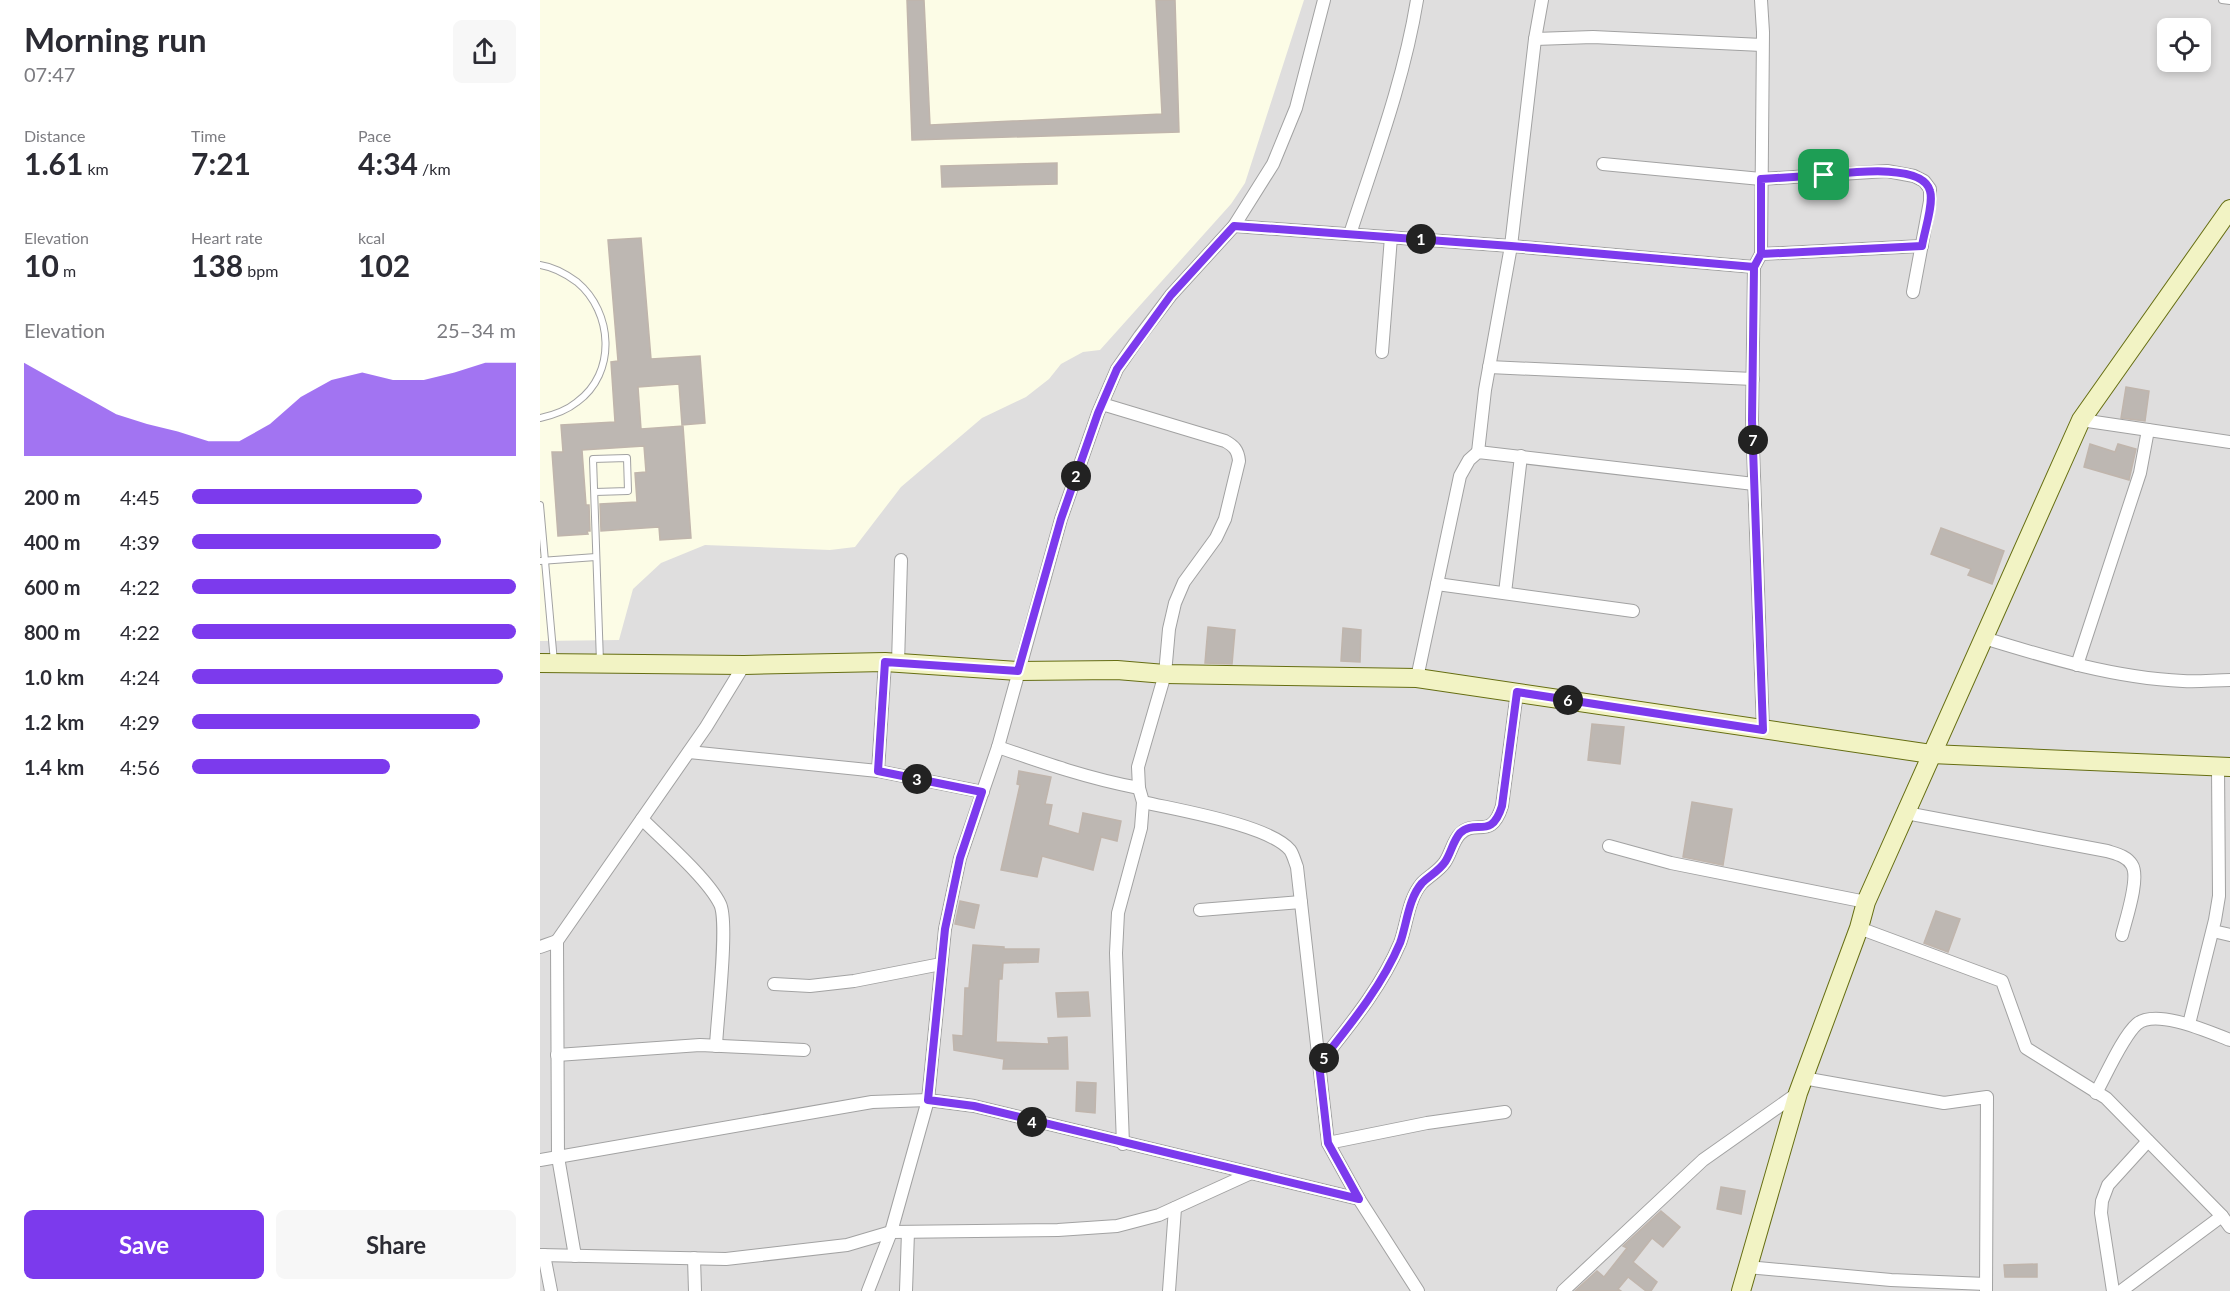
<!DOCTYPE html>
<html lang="en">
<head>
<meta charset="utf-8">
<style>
	body { margin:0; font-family:Lato,sans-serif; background:#f7f7f7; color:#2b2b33; height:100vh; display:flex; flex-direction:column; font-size:22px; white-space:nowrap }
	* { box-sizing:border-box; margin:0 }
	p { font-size:20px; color:#7c7c81 }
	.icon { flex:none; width:33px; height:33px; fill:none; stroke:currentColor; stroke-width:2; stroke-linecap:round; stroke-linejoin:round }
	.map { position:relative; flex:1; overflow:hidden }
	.side { display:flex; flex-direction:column; background:#fff; width:540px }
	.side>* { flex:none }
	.fabs { position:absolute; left:1617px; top:18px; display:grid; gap:12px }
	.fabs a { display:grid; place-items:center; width:54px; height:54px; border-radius:9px; background:#fff; box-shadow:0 3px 9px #0003; font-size:30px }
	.pin { position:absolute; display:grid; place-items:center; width:51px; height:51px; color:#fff; margin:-26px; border-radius:12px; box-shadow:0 3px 9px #0006 }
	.km { position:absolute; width:30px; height:30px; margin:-15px; border-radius:50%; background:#222; color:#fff; font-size:16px; line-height:30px; text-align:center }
	.round { display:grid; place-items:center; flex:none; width:63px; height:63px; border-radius:9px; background:#f7f7f7 }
	.headline { display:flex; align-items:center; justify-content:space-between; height:102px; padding:0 24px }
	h1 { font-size:33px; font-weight:700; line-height:45px }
	.stats { display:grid; grid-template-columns:repeat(3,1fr); gap:9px; height:102px; padding:6px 24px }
	.stats div { display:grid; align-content:center }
	.stats b { font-size:30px; font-weight:700 }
	.stats small { font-size:16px; font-weight:400 }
	.stats p { font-size:16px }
	.chart { height:168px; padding:12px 24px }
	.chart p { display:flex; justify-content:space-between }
	.chart svg { width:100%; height:108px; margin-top:6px; fill:#7c3aed; opacity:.7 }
	.button { display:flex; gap:12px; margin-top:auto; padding:12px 24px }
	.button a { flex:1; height:69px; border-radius:9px; background:#7c3aed; color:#fff; font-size:24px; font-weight:700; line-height:69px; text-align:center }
	.button a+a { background:#f7f7f7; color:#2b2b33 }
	ul { padding:0 24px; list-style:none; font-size:20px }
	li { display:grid; grid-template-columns:96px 72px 1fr; align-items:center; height:45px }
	li i { height:15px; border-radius:8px; background:#7c3aed }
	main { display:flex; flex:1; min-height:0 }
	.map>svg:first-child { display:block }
	.residential { fill:#dfdede; fill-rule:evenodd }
	.education { fill:#fcfce6 }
	.building { fill:#bdb7b2; stroke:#c0b5ac; stroke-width:1.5 }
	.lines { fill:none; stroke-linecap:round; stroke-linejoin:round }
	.lane-casing { stroke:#a2a2a2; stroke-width:8 }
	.street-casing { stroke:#a2a2a2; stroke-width:14 }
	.secondary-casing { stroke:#666e12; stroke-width:20 }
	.lane { stroke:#fff; stroke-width:6 }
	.street { stroke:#fff; stroke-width:12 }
	.secondary { stroke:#f2f3c4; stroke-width:18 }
	.route-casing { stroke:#fff; stroke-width:12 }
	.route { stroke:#7c3aed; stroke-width:8 }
</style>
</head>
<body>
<main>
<section class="side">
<div class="headline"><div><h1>Morning run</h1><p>07:47</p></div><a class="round"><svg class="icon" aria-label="share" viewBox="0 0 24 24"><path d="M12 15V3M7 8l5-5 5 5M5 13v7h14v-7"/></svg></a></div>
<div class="stats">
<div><p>Distance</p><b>1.61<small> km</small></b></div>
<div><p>Time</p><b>7:21</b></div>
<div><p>Pace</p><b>4:34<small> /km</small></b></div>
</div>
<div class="stats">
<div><p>Elevation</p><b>10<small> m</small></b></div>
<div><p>Heart rate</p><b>138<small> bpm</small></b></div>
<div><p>kcal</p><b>102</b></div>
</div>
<div class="chart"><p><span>Elevation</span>25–34 m</p>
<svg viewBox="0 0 160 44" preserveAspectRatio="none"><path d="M0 44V6L10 13L20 20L30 27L40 31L50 34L60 38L70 38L80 31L90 20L100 13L110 10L120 13L130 13L140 10L150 6L160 6V44z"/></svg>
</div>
<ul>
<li><b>200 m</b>4:45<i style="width:71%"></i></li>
<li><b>400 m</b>4:39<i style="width:77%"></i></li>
<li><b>600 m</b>4:22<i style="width:100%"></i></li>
<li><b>800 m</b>4:22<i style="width:100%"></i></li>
<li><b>1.0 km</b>4:24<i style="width:96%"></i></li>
<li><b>1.2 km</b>4:29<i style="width:89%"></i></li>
<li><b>1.4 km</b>4:56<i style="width:61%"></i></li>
</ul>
<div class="button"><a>Save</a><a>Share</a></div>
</section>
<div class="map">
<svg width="1690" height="1291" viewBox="0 0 1690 1291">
	<rect width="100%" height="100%" fill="#f0eee9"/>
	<path class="residential" d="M0,0H1690V1291H0ZM1628,28H1660V62H1628Z"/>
	<polygon class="education" points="0,0 764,0 705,183 691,204 560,350 543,352 521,364 509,379 486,397 442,418 361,487 315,547 290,550 165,545 121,563 93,589 79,640 0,641"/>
	<g class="building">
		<polygon points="367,0 384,0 390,125 622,114 616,0 635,0 639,132 372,140"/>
		<polygon points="517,163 517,184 402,187 401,166"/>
		<polygon points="101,238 111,359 160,356 165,423 142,425 139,384 98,387 101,429 143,426 151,538 120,540 119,527 61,531 60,504 97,502 95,473 106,472 104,446 42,450 46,505 49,505 50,531 47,531 48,534 18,536 12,452 23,452 21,425 75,422 71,362 78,361 68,240"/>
		<polygon points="1586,387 1609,391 1605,421 1581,418"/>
		<polygon points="1550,444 1575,452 1578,444 1596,449 1589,480 1544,467"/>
		<polygon points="1401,528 1464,551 1452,584 1428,575 1431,569 1391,554"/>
		<polygon points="668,627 695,630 692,664 665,663"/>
		<polygon points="803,628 821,630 820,662 801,661"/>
		<polygon points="1052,724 1084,727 1080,764 1048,760"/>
		<polygon points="479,771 511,777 505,804 512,805 508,825 539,834 543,813 581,821 577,841 561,837 553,870 502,856 497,877 461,870 480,785 477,784"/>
		<polygon points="1152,802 1192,809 1183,865 1143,857"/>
		<polygon points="420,901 439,905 434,928 415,924"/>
		<polygon points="1396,911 1420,919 1408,952 1384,943"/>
		<polygon points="433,945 464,947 464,949 499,949 498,962 463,963 462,979 459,979 456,1042 509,1044 508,1038 527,1037 528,1069 463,1069 464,1059 414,1050 413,1035 423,1036 425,988 429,988"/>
		<polygon points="548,992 550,1016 518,1017 516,993"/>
		<polygon points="537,1082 556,1083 555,1113 536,1111"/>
		<polygon points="1181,1187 1205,1191 1201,1214 1177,1209"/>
		<polygon points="1121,1211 1140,1227 1123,1247 1112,1238 1093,1262 1117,1282 1111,1291 1106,1291 1088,1277 1078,1289 1081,1291 1035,1291 1057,1271 1064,1277 1087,1248 1083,1246"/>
		<polygon points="1497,1264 1497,1277 1465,1277 1464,1265"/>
	</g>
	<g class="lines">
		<defs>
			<g id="lane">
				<polyline points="1682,0 1690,1"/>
				<path d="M0,265C14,267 26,274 37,282C73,312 77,373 37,402C26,411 14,415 0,418"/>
				<polyline points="55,492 88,491 87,458 53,459 60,662"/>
				<polyline points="0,505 14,662"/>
				<polyline points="0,561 56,557"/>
			</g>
			<g id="street">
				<polyline points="1221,0 1223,32 1221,254 1214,267 1212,420 1223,730"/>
				<polyline points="995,39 1053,37 1222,45"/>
				<polyline points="1063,164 1221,179 1347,171 1374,176 1384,181 1390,189 1390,201 1373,292"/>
				<polyline points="694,226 971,246 1214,267"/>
				<path d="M810,234C835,157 864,80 877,0"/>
				<polyline points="1221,254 1382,246"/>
				<polyline points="842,352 851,237"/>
				<polyline points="949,367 1213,379"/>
				<path d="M562,404L685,441C694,446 698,450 699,461L685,519L676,538L644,582L635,603L629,629L625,674L598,767L599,788L603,802L601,828L578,913L576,953L583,1144"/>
				<polyline points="1541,420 1690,442"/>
				<polyline points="938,452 945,390 971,246 995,39 1002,0"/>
				<polyline points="897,584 1093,611"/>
				<polyline points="965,593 981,456"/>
				<path d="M1444,638C1509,658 1575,678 1643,681C1659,682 1675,680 1690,680"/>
				<polyline points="358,663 361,560"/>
				<polyline points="1537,665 1600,473 1608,430"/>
				<polyline points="877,678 920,476 929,460 938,452 1214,484"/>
				<path d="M458,747C504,763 550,779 599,788"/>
				<polyline points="149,752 338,771 443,792"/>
				<polyline points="338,771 345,662"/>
				<path d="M603,802C637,810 729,825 750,850C753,854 755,862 757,867L788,1143L819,1199"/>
				<path d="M1366,813L1567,851C1576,854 1587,856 1592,865C1600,878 1586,919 1582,935"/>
				<path d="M102,819C123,840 168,879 180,904C189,922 177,1020 176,1046"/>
				<polyline points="1069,846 1131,863 1326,902"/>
				<polyline points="660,910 761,902"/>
				<polyline points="1319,928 1462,981 1486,1048 1566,1098 1682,1216 1690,1227"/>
				<polyline points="1673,931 1690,935"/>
				<polyline points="0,947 17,941"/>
				<polyline points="234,984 270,986 314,981 401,964"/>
				<polyline points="1649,1024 1675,920 1679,896 1678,767"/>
				<polyline points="17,1055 160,1045 264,1050"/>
				<path d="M779,1064C809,1026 841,988 860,943C867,924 868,899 882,883C889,876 899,871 905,862C911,853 913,841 920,834C936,818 951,841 962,806L977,692"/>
				<polyline points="1263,1078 1404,1103 1447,1097 1446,1291"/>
				<path d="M1556,1093C1566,1075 1583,1036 1597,1024C1616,1008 1669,1032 1690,1040"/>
				<polyline points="788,1143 887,1123 965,1112"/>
				<polyline points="0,1160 332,1102 388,1100 434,1106 819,1199 878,1291"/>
				<polyline points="0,1255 186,1259 307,1245 351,1232 518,1230 577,1226 619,1215 709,1174"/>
				<polyline points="4,1255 11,1291"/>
				<polyline points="35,1256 18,1157 17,941 166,727 204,665"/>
				<polyline points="154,1258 155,1291"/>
				<polyline points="1207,1267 1351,1280 1446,1284"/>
				<polyline points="328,1291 351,1232 388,1100 405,929 420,858 458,747 521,519 558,413 577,369 600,336 631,295 694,226 733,164 756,108 784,0"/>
				<polyline points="366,1291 368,1232"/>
				<polyline points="629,1291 635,1208"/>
				<polyline points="1023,1291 1163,1160 1258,1093"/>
				<polyline points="1573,1291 1561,1213 1562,1201 1568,1185 1608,1141"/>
				<polyline points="1581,1291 1682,1216"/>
			</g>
			<g id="secondary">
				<polyline points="0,663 204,665 345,662 478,671 577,670 625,674 877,678 1391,754 1690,767"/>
				<polyline points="1201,1291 1258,1093 1319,928 1326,902 1541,420 1690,209"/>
			</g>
		</defs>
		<use href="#lane" class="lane-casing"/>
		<use href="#street" class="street-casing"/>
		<use href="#secondary" class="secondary-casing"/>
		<use href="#lane" class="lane"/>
		<use href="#street" class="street"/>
		<use href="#secondary" class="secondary"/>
	</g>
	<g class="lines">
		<defs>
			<path id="route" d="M1284,175L1221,179V254L1214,267L971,246L694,226L631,295L577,369L558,413L521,519L478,671L345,662L338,771L442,792L420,858L405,929L388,1100L434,1106L819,1199L788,1143L779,1064C809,1026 841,988 860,943C867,924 868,899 882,883C889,876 899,871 905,862C911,853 913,841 920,833C936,818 951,841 962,806L977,692L1223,730L1212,420L1214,267L1221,254L1382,246C1384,232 1394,204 1390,191C1383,162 1306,173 1284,175"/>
		</defs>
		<use href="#route" class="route-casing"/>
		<use href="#route" class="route"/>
	</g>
</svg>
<div class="fabs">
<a><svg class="icon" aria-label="locate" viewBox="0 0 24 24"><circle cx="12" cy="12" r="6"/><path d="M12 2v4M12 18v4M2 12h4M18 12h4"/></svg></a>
</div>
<div class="pin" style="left:1284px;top:175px;background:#1e9e55"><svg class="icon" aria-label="arrive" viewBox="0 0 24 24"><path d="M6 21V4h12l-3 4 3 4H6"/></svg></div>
<b class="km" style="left:881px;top:239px">1</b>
<b class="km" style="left:536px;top:476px">2</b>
<b class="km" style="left:377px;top:779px">3</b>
<b class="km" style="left:492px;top:1122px">4</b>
<b class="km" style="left:784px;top:1058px">5</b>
<b class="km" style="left:1028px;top:700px">6</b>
<b class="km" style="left:1213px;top:440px">7</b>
</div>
</main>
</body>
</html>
